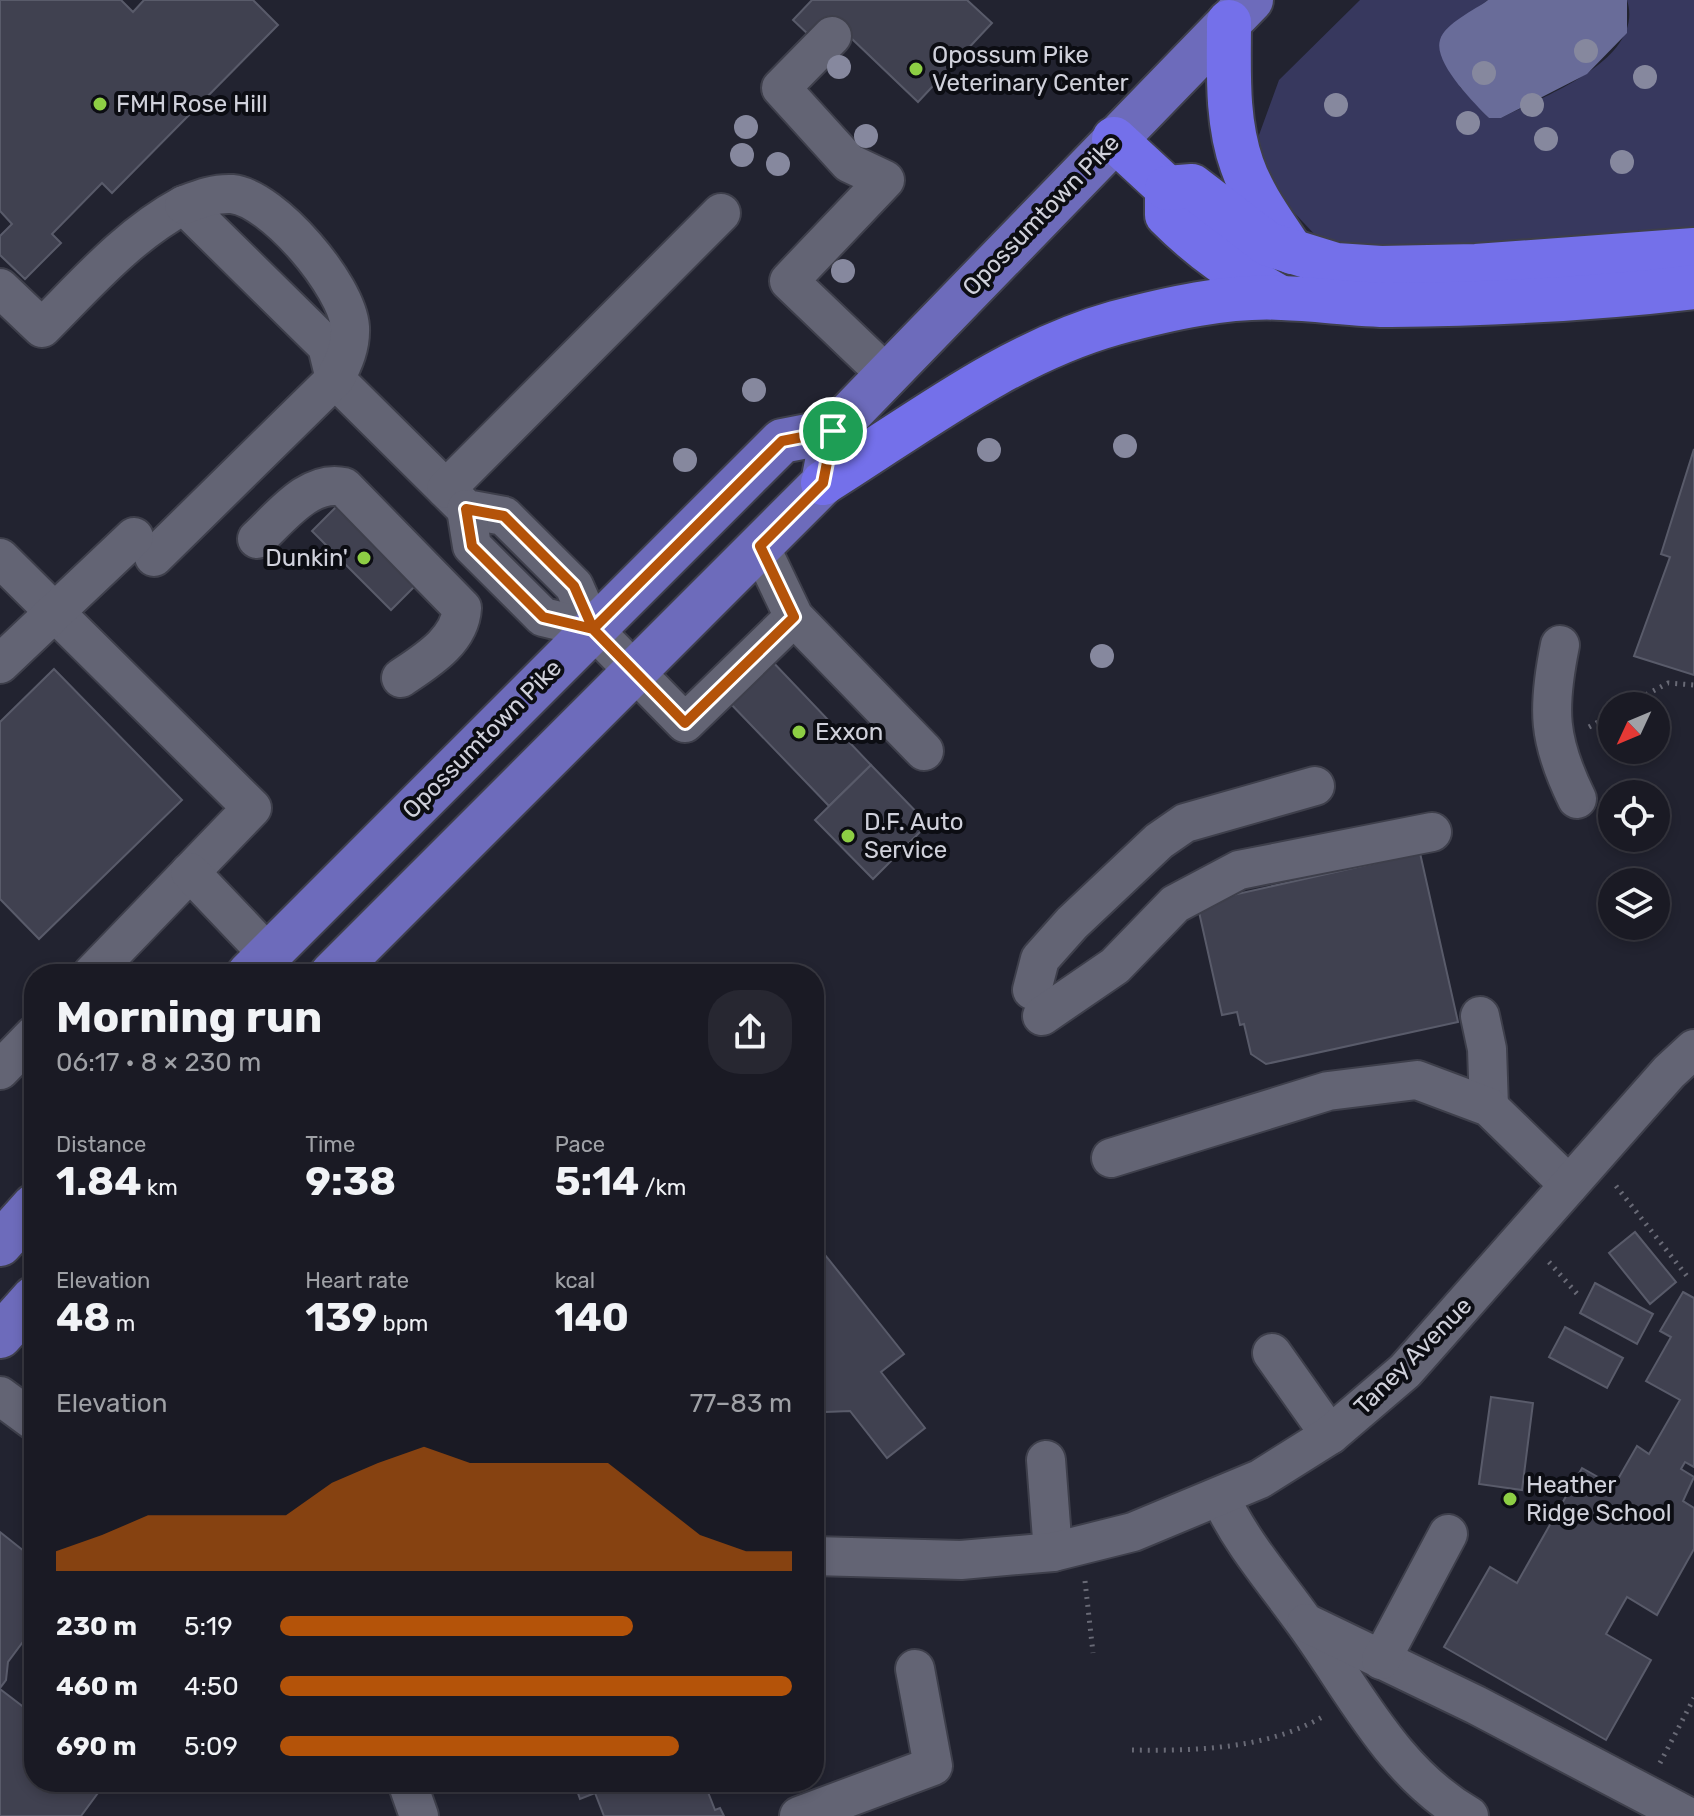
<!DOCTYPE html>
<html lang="en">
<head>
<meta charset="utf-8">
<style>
	body { margin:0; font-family:Rubik,sans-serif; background:#272731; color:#f1f3f6; height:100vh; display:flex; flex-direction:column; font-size:30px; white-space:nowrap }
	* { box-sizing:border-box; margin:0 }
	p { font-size:26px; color:#9fa1a6 }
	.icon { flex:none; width:44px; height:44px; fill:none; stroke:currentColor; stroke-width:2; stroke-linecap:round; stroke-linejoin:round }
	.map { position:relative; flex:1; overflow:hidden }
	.drawer { position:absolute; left:24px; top:964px; width:800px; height:828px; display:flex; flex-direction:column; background:#1a1a24; border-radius:32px; box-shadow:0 4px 12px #0003,0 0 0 2px #383841 }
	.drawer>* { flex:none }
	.needle { width:52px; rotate:226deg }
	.fabs { position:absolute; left:1598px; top:692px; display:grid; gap:16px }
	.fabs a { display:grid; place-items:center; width:72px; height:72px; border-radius:50%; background:#1a1a24; box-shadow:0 4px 12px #0003,0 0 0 2px #383841; font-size:40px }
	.pin { position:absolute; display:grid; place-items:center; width:68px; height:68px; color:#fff; margin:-34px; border:4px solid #fff; border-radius:50%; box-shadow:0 2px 8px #0007 }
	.round { display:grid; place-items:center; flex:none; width:84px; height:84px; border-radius:32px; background:#272731 }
	.overview { display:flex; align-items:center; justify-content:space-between; height:136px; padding:0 32px }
	h1 { font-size:44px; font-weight:700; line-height:60px }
	.stats { display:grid; grid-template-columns:repeat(3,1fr); gap:12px; height:136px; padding:8px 32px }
	.stats div { display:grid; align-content:center }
	.stats b { font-size:40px; font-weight:700 }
	.stats small { font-size:22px; font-weight:400 }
	.stats p { font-size:22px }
	.chart { height:224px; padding:16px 32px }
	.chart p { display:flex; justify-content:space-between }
	.chart svg { width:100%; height:144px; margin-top:8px; fill:#b45309; opacity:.7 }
	ul { padding:0 32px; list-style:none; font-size:26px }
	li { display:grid; grid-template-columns:128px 96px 1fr; align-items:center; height:60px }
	li i { height:20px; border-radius:10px; background:#b45309 }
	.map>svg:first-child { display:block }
	.green { fill:#37385e }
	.water { fill:#696c99 }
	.building { fill:#404150; stroke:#595b6a; stroke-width:2 }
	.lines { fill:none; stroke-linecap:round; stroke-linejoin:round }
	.minor-casing { stroke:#3e3f4b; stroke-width:42 }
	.major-casing { stroke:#3e3f4b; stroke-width:48 }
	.highway-casing { stroke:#3e3f4b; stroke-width:48 }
	.path { stroke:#696a76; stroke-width:5; stroke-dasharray:2 6; stroke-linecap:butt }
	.minor { stroke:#636474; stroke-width:38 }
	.major { stroke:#6d6bbb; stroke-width:44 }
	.highway { stroke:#7470ea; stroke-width:44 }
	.tree { fill:#86889e }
	.route-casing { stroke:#fff; stroke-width:16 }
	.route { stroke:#b45309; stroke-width:10 }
	.poi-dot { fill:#8dce44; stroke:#0c0d13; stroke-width:3 }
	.labels { text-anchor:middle; stroke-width:8; stroke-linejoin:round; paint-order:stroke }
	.poi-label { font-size:24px; fill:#d0d1db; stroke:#0c0d13; text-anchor:start }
	.street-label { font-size:24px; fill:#d0d1db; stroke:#0c0d13 }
</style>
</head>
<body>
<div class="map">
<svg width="1694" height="1816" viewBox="0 0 1694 1816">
	<rect width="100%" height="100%" fill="#222330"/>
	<path class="green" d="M1360,0H1488L1447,29L1460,87L1489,118H1501C1542,97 1646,60 1627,0H1694V238L1403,255L1318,238L1286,204L1261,163L1259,135L1279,80Z"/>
	<path class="water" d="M1488,0H1627V33L1587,74L1501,118H1489C1474,103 1433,62 1440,40C1445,23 1475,10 1488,0Z"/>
	<g class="building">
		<polygon points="0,0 121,0 133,12 144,0 253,0 278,25 112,193 102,183 52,234 61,243 25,279 0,255 0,236 12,224 0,211"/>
		<polygon points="812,0 967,0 992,23 918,102 829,17 810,36 793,20"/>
		<polygon points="1694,449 1694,675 1634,656 1670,557 1661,554"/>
		<polygon points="337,506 416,585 391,610 312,531"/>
		<polygon points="769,658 871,765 829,806 726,699"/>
		<polygon points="54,669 182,800 39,939 0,899 0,722"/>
		<polygon points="871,765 928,824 873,879 815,820"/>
		<polygon points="1420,853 1458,1022 1266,1064 1251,1054 1244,1024 1240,1025 1237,1012 1222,1015 1197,903"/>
		<polygon points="1635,1232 1676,1282 1650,1304 1609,1253"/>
		<polygon points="814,1241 904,1354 881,1372 925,1428 887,1458 850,1411 826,1412 814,1396"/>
		<polygon points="1595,1283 1653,1314 1637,1344 1580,1313"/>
		<polygon points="1683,1292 1694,1298 1694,1467 1685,1462 1681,1469 1694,1477 1683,1501 1694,1508 1694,1549 1657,1615 1627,1597 1606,1634 1651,1660 1606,1740 1444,1647 1490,1567 1517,1583 1582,1468 1614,1486 1637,1446 1649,1454 1680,1400 1646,1381 1671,1337 1660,1331"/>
		<polygon points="1565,1327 1623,1358 1607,1388 1549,1357"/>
		<polygon points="1491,1397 1533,1403 1522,1490 1479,1484"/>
		<polygon points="0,1532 29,1555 26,1558 34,1564 34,1627 8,1662 6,1680 0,1688"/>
		<polygon points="0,1689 34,1715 34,1782 106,1782 81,1816 0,1816"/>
		<polygon points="574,1782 704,1782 715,1810 720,1808 724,1816 604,1816 595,1793 580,1799"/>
	</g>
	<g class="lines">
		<defs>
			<g id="minor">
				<polyline points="832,36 781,88 849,163 885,180 789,281 887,375"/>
				<path d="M0,288L42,328C86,284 128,235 184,205L327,346L335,379L466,509L504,516L574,586L593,629L685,723L794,617"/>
				<polyline points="446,489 721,213"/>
				<polyline points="466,509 472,546 543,617 593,629"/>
				<path d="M257,539C281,517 309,479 344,487L462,608C460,641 426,661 401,678"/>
				<polyline points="760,546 794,617 924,751"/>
				<path d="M154,557L335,379C344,362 351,346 350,327C347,286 273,198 232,194C215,193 200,199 184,205"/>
				<polyline points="0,558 252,808 92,974"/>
				<path d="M1560,645C1547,709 1548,740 1577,799"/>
				<polyline points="0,664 134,537"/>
				<polyline points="190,872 268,954"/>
				<polyline points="1032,990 1040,959 1072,923 1159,841 1185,823 1315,786"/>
				<polyline points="1042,1016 1115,966 1175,904 1239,870 1432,832"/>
				<polyline points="1480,1016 1487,1049 1489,1107"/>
				<polyline points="0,1070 34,1035"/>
				<polyline points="1111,1158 1328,1091 1417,1080 1489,1107 1569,1185"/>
				<polyline points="1272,1353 1330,1435"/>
				<polyline points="0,1396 34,1421"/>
				<polyline points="1046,1460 1053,1552"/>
				<path d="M1220,1497C1242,1544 1275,1581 1305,1623C1355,1692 1393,1772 1469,1816"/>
				<polyline points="814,1556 961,1560 1053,1552 1133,1532 1260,1479 1330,1435 1405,1371 1669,1072 1694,1049"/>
				<polyline points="1306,1623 1476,1705 1687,1816"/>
				<polyline points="1381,1660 1448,1534"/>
				<polyline points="407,1782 419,1816"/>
				<polyline points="799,1816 933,1766 915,1669"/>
			</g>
			<g id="major">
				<polyline points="249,974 782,441 833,431"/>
				<polyline points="332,974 823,483 833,431 1251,0"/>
				<polyline points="0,1244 34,1206"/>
				<polyline points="0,1336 34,1298"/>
			</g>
			<g id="highway">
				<path d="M1229,22C1229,70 1226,120 1242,165C1253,197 1274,224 1292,252"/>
				<path d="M1114,139L1167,188V215C1202,250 1237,274 1279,297"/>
				<polyline points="1167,188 1192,186 1268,244 1336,265 1381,268 1476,266 1694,250"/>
				<path d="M823,483C916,425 1008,353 1115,323C1167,309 1228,295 1282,298C1319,299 1355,305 1391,305C1493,304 1593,299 1694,287"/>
			</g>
		</defs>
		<use href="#minor" class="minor-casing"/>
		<use href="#major" class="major-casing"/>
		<use href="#highway" class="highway-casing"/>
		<g class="path">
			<polyline points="1625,706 1668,683 1694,685"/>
			<polyline points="1589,727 1612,714"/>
			<polyline points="1616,1186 1690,1280"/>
			<polyline points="1549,1262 1579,1296"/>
			<polyline points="1085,1581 1093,1653"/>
			<path d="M1132,1750C1196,1751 1268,1749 1324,1716"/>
			<polyline points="1660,1763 1694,1698"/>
		</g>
		<use href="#minor" class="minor"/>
		<use href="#major" class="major"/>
		<use href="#highway" class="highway"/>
	</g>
	<g class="tree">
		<circle cx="1586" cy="51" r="12"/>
		<circle cx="839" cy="67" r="12"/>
		<circle cx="1484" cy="73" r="12"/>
		<circle cx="1645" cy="77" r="12"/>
		<circle cx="1336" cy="105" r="12"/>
		<circle cx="1532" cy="105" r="12"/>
		<circle cx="1468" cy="123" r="12"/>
		<circle cx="746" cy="127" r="12"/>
		<circle cx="866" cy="136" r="12"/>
		<circle cx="1546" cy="139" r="12"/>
		<circle cx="742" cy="155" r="12"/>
		<circle cx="1622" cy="162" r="12"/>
		<circle cx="778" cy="164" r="12"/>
		<circle cx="843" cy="271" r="12"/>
		<circle cx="754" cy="390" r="12"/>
		<circle cx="1125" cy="446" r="12"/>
		<circle cx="989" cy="450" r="12"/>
		<circle cx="685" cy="460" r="12"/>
		<circle cx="1102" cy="656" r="12"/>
	</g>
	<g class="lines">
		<defs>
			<polyline id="route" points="833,431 782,441 593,629 574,586 504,516 466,509 472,546 543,617 593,629 685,723 794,617 760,546 823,483 833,431"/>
		</defs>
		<use href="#route" class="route-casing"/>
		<use href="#route" class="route"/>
	</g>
	<g class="poi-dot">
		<circle cx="916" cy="69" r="8"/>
		<circle cx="100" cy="104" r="8"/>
		<circle cx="364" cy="558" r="8"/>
		<circle cx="799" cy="732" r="8"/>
		<circle cx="848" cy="836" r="8"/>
		<circle cx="1510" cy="1499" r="8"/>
	</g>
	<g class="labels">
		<g class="poi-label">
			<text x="932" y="63">Opossum Pike<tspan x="932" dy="28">Veterinary Center</tspan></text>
			<text x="116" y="112">FMH Rose Hill</text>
			<text x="348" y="566" text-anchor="end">Dunkin'</text>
			<text x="815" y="740">Exxon</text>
			<text x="864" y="830">D.F. Auto<tspan x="864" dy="28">Service</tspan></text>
			<text x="1526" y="1493">Heather<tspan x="1526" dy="28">Ridge School</tspan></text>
		</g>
		<g class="street-label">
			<text transform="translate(1041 215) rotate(-46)" y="8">Opossumtown Pike</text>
			<text transform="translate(482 739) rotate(-45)" y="8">Opossumtown Pike</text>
			<text transform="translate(1413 1356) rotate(-45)" y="8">Taney Avenue</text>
		</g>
	</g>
</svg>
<div class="fabs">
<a><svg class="needle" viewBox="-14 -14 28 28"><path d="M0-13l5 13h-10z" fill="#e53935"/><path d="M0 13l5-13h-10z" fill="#9fa1a6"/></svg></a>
<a><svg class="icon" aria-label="locate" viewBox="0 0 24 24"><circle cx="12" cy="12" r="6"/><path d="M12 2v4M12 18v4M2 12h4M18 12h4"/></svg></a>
<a><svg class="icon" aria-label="layers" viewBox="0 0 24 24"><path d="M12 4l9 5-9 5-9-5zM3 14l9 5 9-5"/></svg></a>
</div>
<div class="pin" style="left:833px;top:431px;background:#1e9e55"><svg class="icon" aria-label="arrive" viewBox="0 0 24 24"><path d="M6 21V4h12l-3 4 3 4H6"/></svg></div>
<section class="drawer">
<div class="overview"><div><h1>Morning run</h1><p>06:17 · 8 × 230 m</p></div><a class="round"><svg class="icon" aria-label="share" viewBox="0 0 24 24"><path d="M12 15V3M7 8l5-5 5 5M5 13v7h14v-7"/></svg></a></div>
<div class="stats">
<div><p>Distance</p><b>1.84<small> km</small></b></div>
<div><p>Time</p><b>9:38</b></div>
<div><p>Pace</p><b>5:14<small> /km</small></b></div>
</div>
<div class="stats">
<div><p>Elevation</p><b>48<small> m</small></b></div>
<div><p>Heart rate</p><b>139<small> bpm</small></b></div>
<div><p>kcal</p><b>140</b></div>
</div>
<div class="chart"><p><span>Elevation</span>77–83 m</p>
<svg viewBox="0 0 160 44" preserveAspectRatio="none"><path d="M0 44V38L10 33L20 27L30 27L40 27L50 27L60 17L70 11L80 6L90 11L100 11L110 11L120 11L130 22L140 33L150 38L160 38V44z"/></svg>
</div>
<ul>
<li><b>230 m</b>5:19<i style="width:69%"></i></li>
<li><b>460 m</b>4:50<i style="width:100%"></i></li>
<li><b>690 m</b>5:09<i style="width:78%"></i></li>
</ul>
</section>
</div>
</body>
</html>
